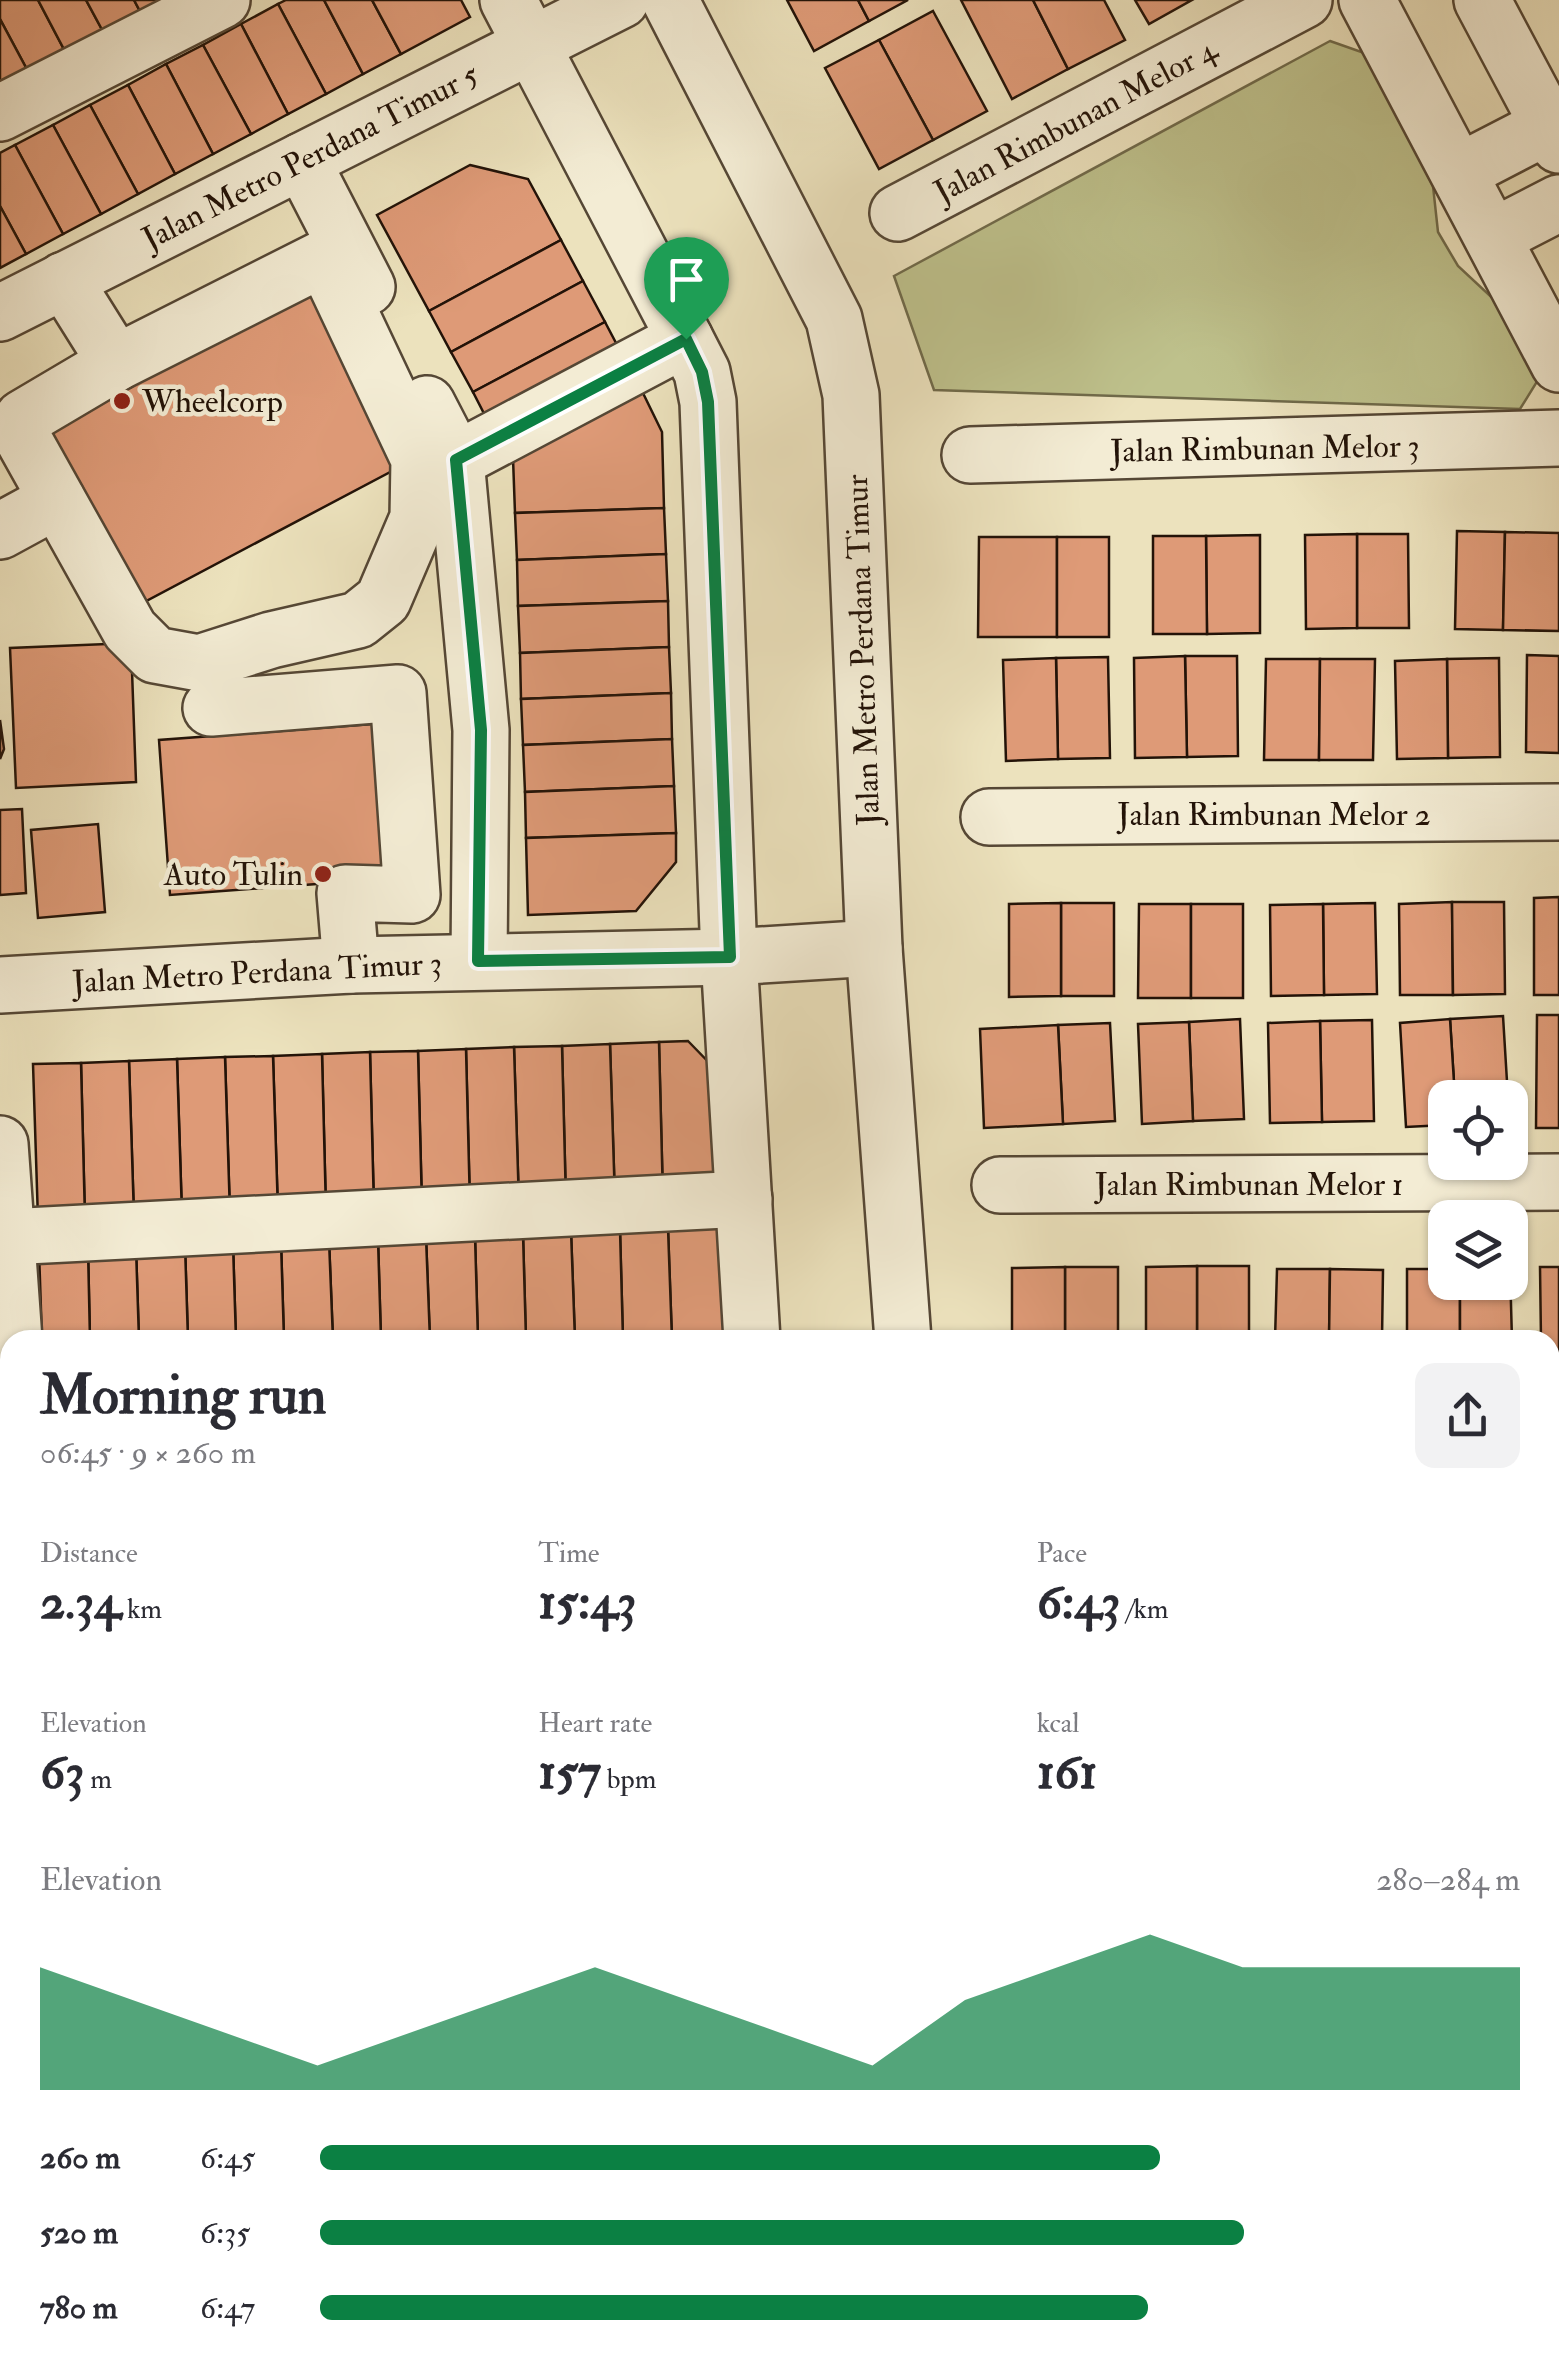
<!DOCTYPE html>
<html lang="en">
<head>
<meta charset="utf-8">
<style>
	body { margin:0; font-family:"IM FELL Double Pica",serif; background:#f2f2f3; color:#2b2b33; height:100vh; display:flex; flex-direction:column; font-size:38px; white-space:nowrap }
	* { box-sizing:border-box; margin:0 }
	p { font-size:32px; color:#7c7c81 }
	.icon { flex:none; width:55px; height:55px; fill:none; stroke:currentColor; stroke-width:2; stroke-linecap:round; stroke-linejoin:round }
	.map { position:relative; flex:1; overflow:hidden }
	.sheet { position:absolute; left:0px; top:1330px; width:1560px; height:1038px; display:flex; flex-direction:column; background:#fff; border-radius:30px 30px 0 0; box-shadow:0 2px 8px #0004 }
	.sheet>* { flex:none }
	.controls { position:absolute; left:1428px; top:1080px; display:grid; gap:20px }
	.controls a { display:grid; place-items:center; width:100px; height:100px; border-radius:20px; background:#fff; box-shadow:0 2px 8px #0004; font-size:50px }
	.pin { position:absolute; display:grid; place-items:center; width:85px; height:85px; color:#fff; margin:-102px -42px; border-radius:50% 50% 50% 0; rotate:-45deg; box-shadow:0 0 10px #0007 }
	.pin .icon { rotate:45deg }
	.round { display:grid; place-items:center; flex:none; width:105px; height:105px; border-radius:20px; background:#f2f2f3 }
	.head { display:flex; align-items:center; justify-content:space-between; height:170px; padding:0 40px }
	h1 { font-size:55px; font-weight:700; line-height:75px }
	.metrics { display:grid; grid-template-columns:repeat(3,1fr); gap:15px; height:170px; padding:10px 40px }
	.metrics div { display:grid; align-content:center }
	.metrics b { font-size:50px; font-weight:700 }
	.metrics small { font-size:28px; font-weight:400 }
	.metrics p { font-size:28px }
	.chart { height:280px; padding:20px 40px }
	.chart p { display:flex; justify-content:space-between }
	.chart svg { width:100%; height:180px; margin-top:10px; fill:#0b8043; opacity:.7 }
	ul { padding:0 40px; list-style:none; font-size:32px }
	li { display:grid; grid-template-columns:160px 120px 1fr; align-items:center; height:75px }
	li i { height:25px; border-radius:12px; background:#0b8043 }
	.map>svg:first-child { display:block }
	.green { fill:#bec18c; stroke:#706a4a; stroke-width:2.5 }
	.building { fill:#de9a77; stroke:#231308; stroke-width:2.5 }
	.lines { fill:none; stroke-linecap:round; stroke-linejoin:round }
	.minor-casing { stroke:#554735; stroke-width:60 }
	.major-casing { stroke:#231308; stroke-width:60 }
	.path { stroke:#231308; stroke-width:6; stroke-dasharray:8 5; stroke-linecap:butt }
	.minor { stroke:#f3ecd4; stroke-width:55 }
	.major { stroke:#ece2bd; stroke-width:55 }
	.rail { stroke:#231308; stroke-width:8; stroke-dasharray:18 18; stroke-linecap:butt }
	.route-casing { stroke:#fff; stroke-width:20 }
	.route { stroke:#0b8043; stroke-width:12 }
	.poi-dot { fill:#8f2418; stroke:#f3ecd4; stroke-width:4 }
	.labels { text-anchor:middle; stroke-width:9; stroke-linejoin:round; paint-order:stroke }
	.street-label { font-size:32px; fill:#231308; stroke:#f3ecd4 }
	.poi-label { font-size:32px; fill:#231308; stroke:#f3ecd4; text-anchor:start }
</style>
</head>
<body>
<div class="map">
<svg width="1559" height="2367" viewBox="0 0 1559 2367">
	<rect width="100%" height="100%" fill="#ece2bd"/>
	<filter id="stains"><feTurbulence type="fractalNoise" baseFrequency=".002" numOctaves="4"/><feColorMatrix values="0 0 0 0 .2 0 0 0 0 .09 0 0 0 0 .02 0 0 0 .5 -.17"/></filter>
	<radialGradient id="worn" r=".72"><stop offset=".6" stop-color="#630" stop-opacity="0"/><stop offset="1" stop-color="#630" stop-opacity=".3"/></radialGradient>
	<polygon class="green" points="1330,41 1370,55 1433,186 1438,232 1458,266 1501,306 1538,380 1520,409 934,390 894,276"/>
	<g class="building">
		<polygon points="0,0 38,0 68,57 31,77 0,19"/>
		<polygon points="38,0 86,0 106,37 68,57"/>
		<polygon points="86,0 134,0 143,17 106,37"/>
		<polygon points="134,0 175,0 143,17"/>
		<polygon points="286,0 324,0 363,74 326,94 278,4"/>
		<polygon points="324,0 372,0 401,54 363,74"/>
		<polygon points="372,0 461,0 470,17 401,54"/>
		<polygon points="787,0 858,0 869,21 814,51"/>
		<polygon points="858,0 908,0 869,21"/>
		<polygon points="961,0 1033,0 1068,69 1012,99"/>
		<polygon points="1033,0 1104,0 1125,40 1068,69"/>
		<polygon points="1135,0 1192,0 1149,24"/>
		<polygon points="278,4 326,94 288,114 241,24"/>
		<polygon points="933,11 987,111 933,140 879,40"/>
		<polygon points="0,19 31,77 0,93"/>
		<polygon points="241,24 288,114 251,134 203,45"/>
		<polygon points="879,40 933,140 879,169 825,68"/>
		<polygon points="203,45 251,134 213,154 166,64"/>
		<polygon points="166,64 213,154 175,174 128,85"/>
		<polygon points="128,85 175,174 138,194 90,105"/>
		<polygon points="90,105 138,194 101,214 53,125"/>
		<polygon points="53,125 101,214 63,234 15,145"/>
		<polygon points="15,145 63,234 26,254 0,206 0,153"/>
		<polygon points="470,165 528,179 561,240 429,311 377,215"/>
		<polygon points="0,206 26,254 0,268"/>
		<polygon points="561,240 583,281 451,352 429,311"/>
		<polygon points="316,279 411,461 133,608 37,427"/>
		<polygon points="583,281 605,322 473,392 451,352"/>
		<polygon points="605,322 626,362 494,433 473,392"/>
		<polygon points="641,389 662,432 664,508 515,513 513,458"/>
		<polygon points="664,508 666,554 517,560 515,513"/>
		<polygon points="1457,531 1505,532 1503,630 1455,629"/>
		<polygon points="1505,532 1559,533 1559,631 1503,630"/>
		<polygon points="1357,534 1408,534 1409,628 1357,628"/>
		<polygon points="1357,534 1357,628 1306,629 1305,535"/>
		<polygon points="1260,535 1260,633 1207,634 1206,536"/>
		<polygon points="1153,536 1206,536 1207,634 1153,634"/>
		<polygon points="979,537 1057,537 1057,637 978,637"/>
		<rect x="1057" y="537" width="52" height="100"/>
		<polygon points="666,554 668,601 518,606 517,560"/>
		<polygon points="668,601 669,647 520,653 518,606"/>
		<polygon points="131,643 136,782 16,788 10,648"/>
		<polygon points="669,647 671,693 521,699 520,653"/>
		<polygon points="1527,655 1559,656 1559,753 1526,752"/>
		<polygon points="1185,656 1237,656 1238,756 1187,757"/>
		<polygon points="1185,656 1187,757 1135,758 1134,658"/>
		<polygon points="1108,657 1110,758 1058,759 1056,658"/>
		<polygon points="1056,658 1058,759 1006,761 1003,660"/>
		<polygon points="1499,658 1500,757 1448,758 1447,659"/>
		<polygon points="1266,659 1320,659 1319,760 1264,760"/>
		<polygon points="1320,659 1375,659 1373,760 1319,760"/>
		<polygon points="1447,659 1448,758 1397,759 1395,661"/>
		<polygon points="671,693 672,739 523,745 521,699"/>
		<polygon points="0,720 4,749 0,759"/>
		<polygon points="386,723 396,878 170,895 159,740"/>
		<polygon points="672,739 674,786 525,792 523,745"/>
		<polygon points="674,786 676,833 526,838 525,792"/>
		<polygon points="22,809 26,893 0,895 0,810"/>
		<polygon points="98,824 105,912 38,918 31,830"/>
		<polygon points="676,833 676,862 636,911 528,915 526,838"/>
		<polygon points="1559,897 1559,995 1534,995 1534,898"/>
		<polygon points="1452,902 1453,995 1400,995 1399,904"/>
		<polygon points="1452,902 1504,902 1505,994 1453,995"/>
		<rect x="1061" y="903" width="53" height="93"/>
		<polygon points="1061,903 1061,996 1009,997 1009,904"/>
		<polygon points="1375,903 1377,994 1324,995 1323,904"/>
		<polygon points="1139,904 1191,904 1191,998 1138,998"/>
		<rect x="1191" y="904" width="52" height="94"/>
		<polygon points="1323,904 1324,995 1271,996 1270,905"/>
		<polygon points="1537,1015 1559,1015 1559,1128 1536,1128"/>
		<polygon points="1503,1016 1508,1098 1455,1098 1450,1019"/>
		<polygon points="1240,1019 1244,1119 1193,1121 1189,1022"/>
		<polygon points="1450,1019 1455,1098 1445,1098 1445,1125 1406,1127 1400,1023"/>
		<polygon points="1372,1020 1374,1121 1322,1122 1320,1021"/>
		<polygon points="1320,1021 1322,1122 1270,1123 1268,1023"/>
		<polygon points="1189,1022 1193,1121 1142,1124 1138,1024"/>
		<polygon points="1110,1023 1115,1121 1063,1124 1058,1025"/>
		<polygon points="1058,1025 1063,1124 984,1128 980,1029"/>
		<polygon points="688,1041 721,1075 724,1197 663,1199 659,1042"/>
		<polygon points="659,1042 663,1199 615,1201 610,1044"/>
		<polygon points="610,1044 615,1201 566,1202 562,1046"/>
		<polygon points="562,1046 566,1202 519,1204 514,1047"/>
		<polygon points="514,1047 519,1204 470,1206 466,1049"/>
		<polygon points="466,1049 470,1206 422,1207 418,1051"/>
		<polygon points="418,1051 422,1207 374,1209 370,1052"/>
		<polygon points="370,1052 374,1209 326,1211 322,1054"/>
		<polygon points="322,1054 326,1211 278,1212 273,1056"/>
		<polygon points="273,1056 278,1212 230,1214 225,1057"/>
		<polygon points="225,1057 230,1214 182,1215 177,1059"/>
		<polygon points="177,1059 182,1215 134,1217 129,1061"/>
		<polygon points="129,1061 134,1217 85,1219 81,1063"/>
		<polygon points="81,1063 85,1219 38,1220 33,1064"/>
		<polygon points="724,1226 728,1340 672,1340 668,1228"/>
		<polygon points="668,1228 672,1340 623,1340 620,1230"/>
		<polygon points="620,1230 623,1340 575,1340 571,1231"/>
		<polygon points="571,1231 575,1340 526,1340 523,1234"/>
		<polygon points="523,1234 526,1340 478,1340 475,1236"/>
		<polygon points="475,1236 478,1340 430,1340 426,1237"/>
		<polygon points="426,1237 430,1340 381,1340 378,1239"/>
		<polygon points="378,1239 381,1340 333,1340 329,1240"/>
		<polygon points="329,1240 333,1340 284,1340 281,1242"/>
		<polygon points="281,1242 284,1340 236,1340 233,1244"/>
		<polygon points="233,1244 236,1340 188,1340 185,1245"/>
		<polygon points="185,1245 188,1340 139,1340 136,1248"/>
		<polygon points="136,1248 139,1340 90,1340 88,1249"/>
		<polygon points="88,1249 90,1340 42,1340 39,1251"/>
		<rect x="1197" y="1266" width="52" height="74"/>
		<polygon points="1197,1266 1197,1340 1146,1340 1146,1267"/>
		<rect x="1065" y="1267" width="53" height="73"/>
		<polygon points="1065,1267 1065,1340 1012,1340 1012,1268"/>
		<polygon points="1540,1267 1559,1267 1559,1360 1550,1361 1550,1340 1541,1340"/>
		<polygon points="1277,1269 1330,1269 1329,1340 1275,1340"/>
		<polygon points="1330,1269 1383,1270 1382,1340 1329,1340"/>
		<polygon points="1407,1269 1445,1269 1445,1282 1460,1282 1460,1340 1407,1340"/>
		<polygon points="1510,1269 1512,1340 1460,1340 1460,1282 1510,1282"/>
		<rect x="1550" y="1524" width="9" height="154"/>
		<rect x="1550" y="1721" width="9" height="158"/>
		<polygon points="10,1844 10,1992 2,1992 0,1845"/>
	</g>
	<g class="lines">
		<defs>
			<g id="minor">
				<polyline points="508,0 685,339 702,372 708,402 729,957 752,1340"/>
				<polyline points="670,0 834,319 851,395 874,948 903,1340"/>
				<polyline points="1367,0 1559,364"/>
				<polyline points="1482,0 1559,145"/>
				<polyline points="0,113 222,0"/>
				<polyline points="302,161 367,287"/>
				<polyline points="1459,172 1548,126"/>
				<polyline points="898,213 1304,0"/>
				<polyline points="1493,237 1559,203"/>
				<polygon points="324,258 419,459 418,518 383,600 358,620 271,640 199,663 155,655 130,630 21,435 23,418 116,363"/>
				<polyline points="64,280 116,363"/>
				<polyline points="0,313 621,0"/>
				<polyline points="427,404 456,460 481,730 479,961"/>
				<polyline points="970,455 1559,438"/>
				<polyline points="456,460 685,339"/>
				<polyline points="0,531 57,500"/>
				<polyline points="211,708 398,693 412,895 345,893 351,965"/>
				<polyline points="989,817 1559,812"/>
				<polyline points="0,985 351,965 729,957 874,948"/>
				<polyline points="0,1144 14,1340"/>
				<polyline points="1000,1185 1559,1182"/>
				<polyline points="7,1237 744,1199"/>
				<polyline points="1550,1430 1559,1430"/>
				<polyline points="0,1477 10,1476"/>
				<polyline points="1550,1705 1559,1705"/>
				<polyline points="0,1716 10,1715"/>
				<polyline points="0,1756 10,1755"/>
				<polyline points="0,1808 10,1808"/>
				<polyline points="1550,1930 1559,1929"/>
				<polyline points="0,2010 10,2010"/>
				<polyline points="60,2367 61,2358"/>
			</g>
			<g id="major">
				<polyline points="0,2243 10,2242"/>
				<polyline points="1550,2249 1559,2249"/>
				<polyline points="1550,2325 1559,2325"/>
				<polyline points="0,2330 10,2331"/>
				<polyline points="406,2358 542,2367"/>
				<polyline points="1203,2358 1212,2367"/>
			</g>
		</defs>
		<use href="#minor" class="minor-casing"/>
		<use href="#major" class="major-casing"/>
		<polyline class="path" points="1550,2001 1559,2001"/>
		<use href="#minor" class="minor"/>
		<use href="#major" class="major"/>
		<g class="rail">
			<polyline points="1550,2051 1559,2051"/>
			<polyline points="0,2064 10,2063"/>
			<polyline points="1550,2157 1559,2157"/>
			<polyline points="0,2169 10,2168"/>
		</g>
	</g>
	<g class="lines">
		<defs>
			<polygon id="route" points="686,339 702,372 708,402 730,957 478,961 481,730 456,460"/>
		</defs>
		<use href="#route" class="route-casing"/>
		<use href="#route" class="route"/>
	</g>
	<g class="poi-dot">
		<circle cx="122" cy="401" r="10"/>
		<circle cx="323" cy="874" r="10"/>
	</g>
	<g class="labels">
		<g class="street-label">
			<text transform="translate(1075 120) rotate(-28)" y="11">Jalan Rimbunan Melor 4</text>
			<text transform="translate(310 156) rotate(-27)" y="11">Jalan Metro Perdana Timur 5</text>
			<text transform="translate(1265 448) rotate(-1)" y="11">Jalan Rimbunan Melor 3</text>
			<text transform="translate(862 650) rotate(-92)" y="11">Jalan Metro Perdana Timur</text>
			<text x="1274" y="825">Jalan Rimbunan Melor 2</text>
			<text transform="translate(257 972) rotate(-3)" y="11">Jalan Metro Perdana Timur 3</text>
			<text x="1249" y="1195">Jalan Rimbunan Melor 1</text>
		</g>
		<g class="poi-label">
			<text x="142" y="412">Wheelcorp</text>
			<text x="303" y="885" text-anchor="end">Auto Tulin</text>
		</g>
	</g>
	<rect width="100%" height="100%" filter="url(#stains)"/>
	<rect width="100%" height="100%" fill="url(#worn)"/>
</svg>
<div class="controls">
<a><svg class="icon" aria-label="locate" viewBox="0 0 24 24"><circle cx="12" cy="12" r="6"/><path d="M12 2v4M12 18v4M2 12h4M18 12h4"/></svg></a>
<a><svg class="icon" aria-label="layers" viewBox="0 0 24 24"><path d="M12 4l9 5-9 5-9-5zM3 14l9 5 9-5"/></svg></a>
</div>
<div class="pin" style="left:686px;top:339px;background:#1e9e55"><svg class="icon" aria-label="arrive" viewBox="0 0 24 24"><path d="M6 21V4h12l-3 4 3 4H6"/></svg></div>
<section class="sheet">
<div class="head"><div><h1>Morning run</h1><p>06:45 · 9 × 260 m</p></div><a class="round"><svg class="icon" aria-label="share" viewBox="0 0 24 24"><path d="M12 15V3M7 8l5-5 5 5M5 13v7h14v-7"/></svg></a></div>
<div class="metrics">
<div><p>Distance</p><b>2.34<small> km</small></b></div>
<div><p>Time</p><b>15:43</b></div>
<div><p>Pace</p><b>6:43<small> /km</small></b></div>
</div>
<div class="metrics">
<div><p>Elevation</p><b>63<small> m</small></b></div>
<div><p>Heart rate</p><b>157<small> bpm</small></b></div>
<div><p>kcal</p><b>161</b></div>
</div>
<div class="chart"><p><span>Elevation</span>280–284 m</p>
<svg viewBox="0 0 160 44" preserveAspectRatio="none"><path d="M0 44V14L10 22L20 30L30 38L40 30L50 22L60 14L70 22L80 30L90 38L100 22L110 14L120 6L130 14L140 14L150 14L160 14V44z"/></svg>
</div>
<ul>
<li><b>260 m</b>6:45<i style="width:70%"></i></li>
<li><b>520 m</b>6:35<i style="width:77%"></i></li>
<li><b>780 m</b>6:47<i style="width:69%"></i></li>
</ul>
</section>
</div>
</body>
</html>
